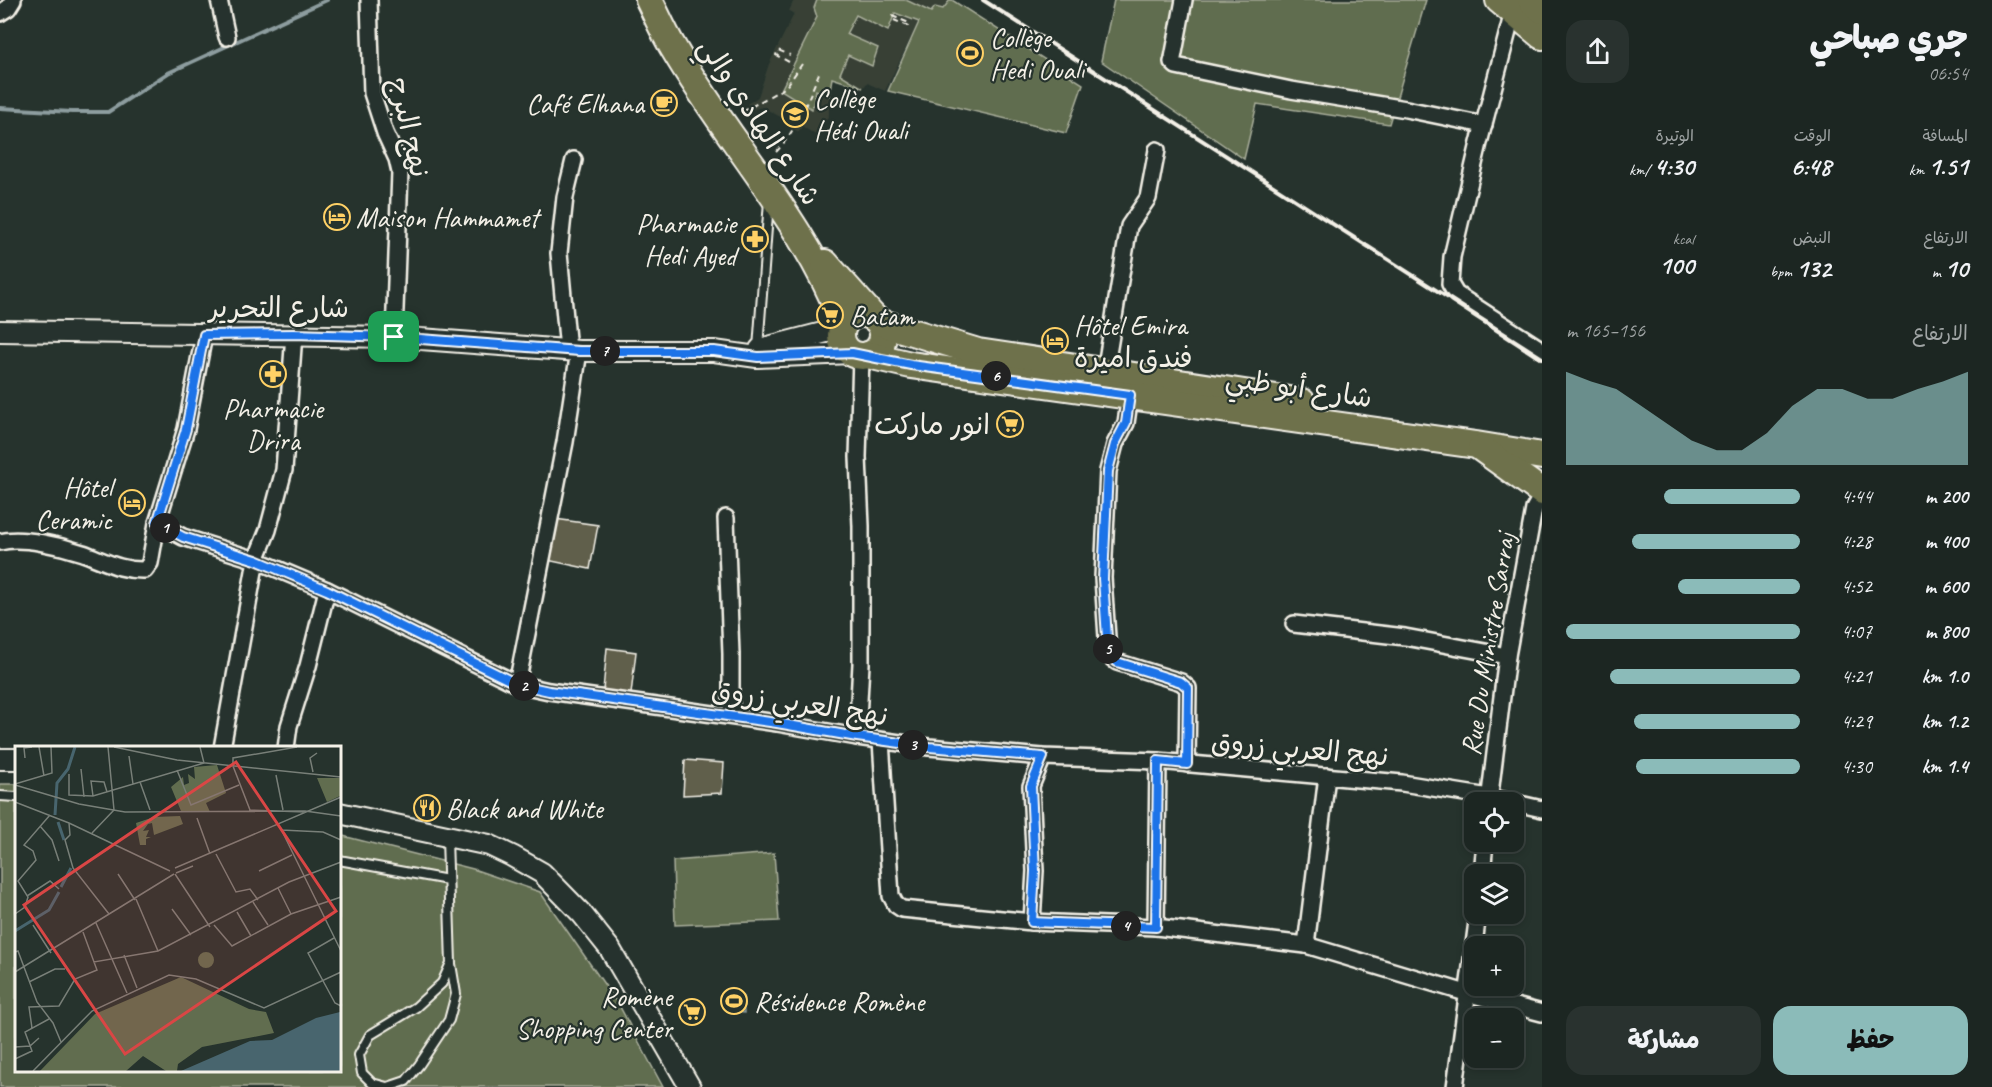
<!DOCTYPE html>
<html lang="ar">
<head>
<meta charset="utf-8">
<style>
	body { margin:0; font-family:Caveat,"Playpen Sans Arabic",sans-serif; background:#29322f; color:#f1f3f6; direction:rtl; height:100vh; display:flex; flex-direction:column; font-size:22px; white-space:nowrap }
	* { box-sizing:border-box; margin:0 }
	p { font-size:20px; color:#a0a5a5 }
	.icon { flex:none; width:33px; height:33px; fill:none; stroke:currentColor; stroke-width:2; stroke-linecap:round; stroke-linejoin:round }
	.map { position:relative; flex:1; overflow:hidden; direction:ltr }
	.drawer { display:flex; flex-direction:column; background:#1c2622; width:450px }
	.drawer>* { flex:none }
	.fabs { position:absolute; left:1464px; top:792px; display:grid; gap:12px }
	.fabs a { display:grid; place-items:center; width:60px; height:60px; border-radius:12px; background:#1c2622; box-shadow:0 3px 9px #0003,0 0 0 2px #3a4340; font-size:30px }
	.pin { position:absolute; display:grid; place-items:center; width:51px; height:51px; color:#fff; margin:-26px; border-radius:12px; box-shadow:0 3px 9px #0006 }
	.km { position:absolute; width:30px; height:30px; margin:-15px; border-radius:50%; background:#222; color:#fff; font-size:16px; line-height:30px; text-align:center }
	.round { display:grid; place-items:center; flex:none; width:63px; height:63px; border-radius:18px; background:#29322f }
	.summary { display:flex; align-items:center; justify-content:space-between; height:102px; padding:0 24px }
	h1 { font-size:33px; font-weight:800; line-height:45px }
	.stats { display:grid; grid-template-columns:repeat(3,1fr); gap:9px; height:102px; padding:6px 24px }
	.stats div { display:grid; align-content:center }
	.stats b { font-size:26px; font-weight:800 }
	.stats small { font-size:16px; font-weight:400 }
	.stats p { font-size:16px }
	.chart { height:168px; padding:12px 24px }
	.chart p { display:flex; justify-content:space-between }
	.chart svg { width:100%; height:108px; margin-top:6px; fill:#8bbbb9; opacity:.7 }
	.action { display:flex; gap:12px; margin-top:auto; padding:12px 24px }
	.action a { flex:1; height:69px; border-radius:18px; background:#8bbbb9; color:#111; font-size:24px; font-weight:800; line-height:69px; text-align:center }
	.action a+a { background:#29322f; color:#f1f3f6 }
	ul { padding:0 24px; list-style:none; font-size:20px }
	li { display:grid; grid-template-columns:96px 72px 1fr; align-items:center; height:45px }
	li i { height:15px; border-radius:8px; background:#8bbbb9 }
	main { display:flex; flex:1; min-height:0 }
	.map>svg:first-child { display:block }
	.built { fill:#374036 }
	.green { fill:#616d4f; stroke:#aaaf9c; stroke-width:1.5 }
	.water { fill:#48656e; stroke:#8d9d9f; stroke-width:1.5 }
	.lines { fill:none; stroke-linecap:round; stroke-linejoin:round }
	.stream { stroke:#8d9d9f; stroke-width:4 }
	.building { fill:#605f4b; stroke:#f4f1e8; stroke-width:1.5 }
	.service-casing { stroke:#f4f1e8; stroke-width:12 }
	.minor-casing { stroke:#f4f1e8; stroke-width:20 }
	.tertiary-casing { stroke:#f4f1e8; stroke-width:24 }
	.primary-casing { stroke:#f4f1e8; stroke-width:30 }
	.trunk-casing { stroke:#f4f1e8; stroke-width:30 }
	.path { stroke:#f4f1e8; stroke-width:2; stroke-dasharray:6 4.5; stroke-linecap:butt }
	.service { stroke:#26332d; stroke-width:8 }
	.minor { stroke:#26332d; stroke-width:15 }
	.tertiary { stroke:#26332d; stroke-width:20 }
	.primary { stroke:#6e714b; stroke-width:26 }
	.trunk { stroke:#6e714b; stroke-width:26 }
	.rail { stroke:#f4f1e8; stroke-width:4 }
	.route-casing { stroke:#fff; stroke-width:12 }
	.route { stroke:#1a73e8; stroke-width:8 }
	.labels { text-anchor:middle; stroke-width:4.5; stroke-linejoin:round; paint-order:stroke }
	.poi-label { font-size:28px; fill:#f4f1e8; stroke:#26332d; text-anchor:start }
	.street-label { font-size:28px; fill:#f4f1e8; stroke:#26332d }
	.inset-river { fill:none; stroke:#48656e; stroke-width:3 }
	.inset-road { fill:none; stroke:#787f78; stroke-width:1.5 }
	.view { fill:#da4645; fill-opacity:0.15; stroke:#da4645; stroke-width:3 }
	.inset-edge { fill:none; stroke:#f4f1e8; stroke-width:3 }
</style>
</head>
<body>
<main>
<section class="drawer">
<div class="summary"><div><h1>جري صباحي</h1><p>06:54</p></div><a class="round"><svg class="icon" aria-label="share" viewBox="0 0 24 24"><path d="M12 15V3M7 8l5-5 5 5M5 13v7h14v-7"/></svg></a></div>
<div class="stats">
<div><p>المسافة</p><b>1.51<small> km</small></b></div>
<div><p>الوقت</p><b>6:48</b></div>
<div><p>الوتيرة</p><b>4:30<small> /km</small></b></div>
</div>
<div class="stats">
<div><p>الارتفاع</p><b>10<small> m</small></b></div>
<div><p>النبض</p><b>132<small> bpm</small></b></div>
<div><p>kcal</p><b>100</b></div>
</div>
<div class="chart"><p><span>الارتفاع</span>156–165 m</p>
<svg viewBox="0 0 160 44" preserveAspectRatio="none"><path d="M0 44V6L10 10L20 13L30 20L40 27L50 34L60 38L70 38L80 31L90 20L100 13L110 13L120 17L130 17L140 13L150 10L160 6V44z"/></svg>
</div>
<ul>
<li><b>200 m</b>4:44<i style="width:58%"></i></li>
<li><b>400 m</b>4:28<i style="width:72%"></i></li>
<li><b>600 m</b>4:52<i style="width:52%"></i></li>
<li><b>800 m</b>4:07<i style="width:100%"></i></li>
<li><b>1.0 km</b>4:21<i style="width:81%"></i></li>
<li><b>1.2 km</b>4:29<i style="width:71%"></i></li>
<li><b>1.4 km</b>4:30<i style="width:70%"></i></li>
</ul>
<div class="action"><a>حفظ</a><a>مشاركة</a></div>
</section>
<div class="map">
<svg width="1542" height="1087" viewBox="0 0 1542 1087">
	<rect width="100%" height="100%" fill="#26332d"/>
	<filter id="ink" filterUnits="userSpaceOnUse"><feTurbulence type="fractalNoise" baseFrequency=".0167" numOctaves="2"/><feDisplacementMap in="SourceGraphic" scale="12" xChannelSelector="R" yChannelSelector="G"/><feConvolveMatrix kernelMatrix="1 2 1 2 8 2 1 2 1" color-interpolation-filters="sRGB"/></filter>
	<g filter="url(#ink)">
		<g class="built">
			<polygon points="794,0 817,0 814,8 817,17 781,90 812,108 816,89 829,96 829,115 817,136 802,126 799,132 788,126 790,122 762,107 751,110 747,104 758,97 769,64 794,14 789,11"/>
			<polygon points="906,0 950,0 943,9 932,12"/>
			<polygon points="895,13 919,21 885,91 867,83 863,88 840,74 848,54 878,49 846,34 856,15 888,31"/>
		</g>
		<g class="green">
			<polygon points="817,0 906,0 931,12 935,7 943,9 950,0 952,0 1083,84 1066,133 888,91 919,22 895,13 888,31 856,15 846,34 878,48 872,66 848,55 840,74 863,88 832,78 829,96 816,90 812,109 781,90 817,17 814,8"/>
			<polygon points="1114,0 1426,0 1389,124 1257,104 1244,159 1101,61"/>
			<polygon points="0,784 16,784 16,1070 339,1070 339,835 473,869 540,892 620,1007 663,1087 0,1087"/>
			<polygon points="774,853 779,921 675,925 673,861"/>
		</g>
		<polygon class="water" points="731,988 740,996 743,996 744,1013 728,1011 723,997 730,997 725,990"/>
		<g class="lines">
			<polyline class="stream" points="0,108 72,112 108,112 168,73 327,0"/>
		</g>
		<g class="building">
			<polygon points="555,519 598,525 590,569 547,560"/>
			<polygon points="607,648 636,652 631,694 603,690"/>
			<polygon points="685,760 724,763 722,793 683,795"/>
		</g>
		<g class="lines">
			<defs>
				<g id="service">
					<polyline points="758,348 769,201"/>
					<polyline points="0,796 16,797"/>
					<polyline points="339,860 448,880"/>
					<polyline points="387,1087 372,1083 362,1073 359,1055 370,1035 416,1007 442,983 450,965"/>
					<polyline points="388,1087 406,1081 419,1065 449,1020 456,994 451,964 447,838"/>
				</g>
				<g id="minor">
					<polyline points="219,0 227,37"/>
					<polyline points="369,0 372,93 385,133 397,159 400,172 394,337"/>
					<polyline points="1184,0 1173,58 1172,62 1176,66 1291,90 1406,109 1484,125"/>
					<polyline points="1516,8 1513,12 1479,143 1452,257 1450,284 1456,294 1542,350"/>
					<polyline points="0,13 8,8 13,0"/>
					<polyline points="204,335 186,429 157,523 183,537 256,560 327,590 517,684 549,691 777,723 857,737 929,747 1043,757 1158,761 1402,783 1489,797 1542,809"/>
					<polyline points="568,350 559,253 565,197 574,160"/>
					<polyline points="1105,372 1129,226 1148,198 1157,150"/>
					<polyline points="1130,395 1126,423 1115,444 1108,471 1103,578 1108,652 1112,658 1117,662 1181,682 1188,688 1187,764"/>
					<polyline points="726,518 731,654 731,716"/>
					<path d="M0,542C21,536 62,546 83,553C105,561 121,571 145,570L150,563L157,523"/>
					<polyline points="1294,624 1405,637 1507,656"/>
					<polyline points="517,684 565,442 579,351"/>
					<polyline points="857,737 861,664 861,526 858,457 861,356"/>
					<polyline points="881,741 891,896 896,905 902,909 1032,922 1156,927 1306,945 1466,993 1542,1013"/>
					<polyline points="222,748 256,560 268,530 284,470 294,334"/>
					<polyline points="286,748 289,726 308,666 327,590"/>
					<polyline points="1489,802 1507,656 1534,509 1542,495"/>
					<polyline points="1482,874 1485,842"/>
					<polyline points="1032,922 1035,871 1031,786 1043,757"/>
					<polyline points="1156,927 1158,761"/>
					<polyline points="1306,945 1327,776"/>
					<polyline points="1455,1087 1478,914"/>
				</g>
				<g id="tertiary">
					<polyline points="0,331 394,337 579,351 714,351 757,357 852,353"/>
					<polyline points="760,349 842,328"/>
					<polyline points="0,759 16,759"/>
					<polyline points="339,813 489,845 512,856 542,873 582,914 610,949 690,1087"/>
				</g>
				<g id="primary">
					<path d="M649,0C657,16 664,33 674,49C728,142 805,222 844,324"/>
					<polyline points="825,263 873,317"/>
					<circle cx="862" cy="335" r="21"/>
					<polyline points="879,322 978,352 1302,402"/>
					<polyline points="868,355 911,365 1476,445 1542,456"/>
					<polyline points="1481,448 1542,492"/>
				</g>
				<g id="trunk">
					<polyline points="1499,0 1542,36"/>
					<polyline points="1531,0 1542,10"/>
				</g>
			</defs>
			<use href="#service" class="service-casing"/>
			<use href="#minor" class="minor-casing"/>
			<use href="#tertiary" class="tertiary-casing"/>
			<use href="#primary" class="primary-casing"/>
			<use href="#trunk" class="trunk-casing"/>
			<g class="path">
				<polyline points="892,16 909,23 908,26 894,20"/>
				<polyline points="789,62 776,55 778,50 790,55"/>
				<polyline points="742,112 786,87 802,64"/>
				<path d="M776,152C797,130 808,99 820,71"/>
			</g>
			<use href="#service" class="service"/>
			<use href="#minor" class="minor"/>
			<use href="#tertiary" class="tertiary"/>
			<use href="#primary" class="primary"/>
			<use href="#trunk" class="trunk"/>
			<polyline class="rail" points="983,0 1542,358"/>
		</g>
	</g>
	<g class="lines" filter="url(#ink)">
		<defs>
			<polygon id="route" points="294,334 394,337 579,351 714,351 758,357 852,353 911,365 1130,395 1126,423 1115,444 1108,471 1103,579 1108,652 1112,658 1117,662 1181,682 1188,688 1187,764 1158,761 1156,927 1032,922 1035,871 1031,786 1043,757 929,747 857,737 777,723 549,691 517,684 327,590 256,560 183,537 157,523 186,429 204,335"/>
		</defs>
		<use href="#route" class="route-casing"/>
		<use href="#route" class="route"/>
	</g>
	<defs>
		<symbol id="stadium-ring" viewBox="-11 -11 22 22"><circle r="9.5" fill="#26332d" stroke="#ffd166" stroke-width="1.5"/><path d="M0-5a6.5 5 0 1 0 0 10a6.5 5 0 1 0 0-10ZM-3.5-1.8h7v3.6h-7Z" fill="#ffd166"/></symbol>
		<symbol id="cafe-ring" viewBox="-11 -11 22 22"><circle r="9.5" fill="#26332d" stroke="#ffd166" stroke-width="1.5"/><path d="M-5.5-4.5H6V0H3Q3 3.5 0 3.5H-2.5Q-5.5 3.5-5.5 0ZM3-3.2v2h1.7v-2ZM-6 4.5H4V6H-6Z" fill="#ffd166"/></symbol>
		<symbol id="school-ring" viewBox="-11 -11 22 22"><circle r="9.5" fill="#26332d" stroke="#ffd166" stroke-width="1.5"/><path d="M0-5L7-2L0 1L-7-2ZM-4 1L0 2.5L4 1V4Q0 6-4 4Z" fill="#ffd166"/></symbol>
		<symbol id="hotel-ring" viewBox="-11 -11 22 22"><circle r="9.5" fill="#26332d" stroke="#ffd166" stroke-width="1.5"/><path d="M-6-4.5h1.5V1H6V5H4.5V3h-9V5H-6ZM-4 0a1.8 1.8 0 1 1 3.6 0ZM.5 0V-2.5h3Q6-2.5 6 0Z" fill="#ffd166"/></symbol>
		<symbol id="pharmacy-ring" viewBox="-11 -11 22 22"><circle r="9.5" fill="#26332d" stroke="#ffd166" stroke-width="1.5"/><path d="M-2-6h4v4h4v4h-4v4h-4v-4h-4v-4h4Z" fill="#ffd166"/></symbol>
		<symbol id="supermarket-ring" viewBox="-11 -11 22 22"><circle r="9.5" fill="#26332d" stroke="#ffd166" stroke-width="1.5"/><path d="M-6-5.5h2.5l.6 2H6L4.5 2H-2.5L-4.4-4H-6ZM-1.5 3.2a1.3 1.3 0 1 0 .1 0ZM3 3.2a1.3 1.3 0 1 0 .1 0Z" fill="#ffd166"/></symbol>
		<symbol id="restaurant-ring" viewBox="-11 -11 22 22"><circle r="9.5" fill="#26332d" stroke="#ffd166" stroke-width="1.5"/><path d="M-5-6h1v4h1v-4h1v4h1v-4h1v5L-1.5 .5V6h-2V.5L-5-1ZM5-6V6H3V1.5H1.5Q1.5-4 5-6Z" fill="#ffd166"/></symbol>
	</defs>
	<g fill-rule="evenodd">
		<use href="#stadium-ring" x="955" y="38" width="30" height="30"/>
		<use href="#cafe-ring" x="649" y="88" width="30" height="30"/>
		<use href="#school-ring" x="780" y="99" width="30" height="30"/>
		<use href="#hotel-ring" x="322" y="202" width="30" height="30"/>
		<use href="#pharmacy-ring" x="740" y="224" width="30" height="30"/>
		<use href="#supermarket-ring" x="815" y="300" width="30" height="30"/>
		<use href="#hotel-ring" x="1040" y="326" width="30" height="30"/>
		<use href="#pharmacy-ring" x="258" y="359" width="30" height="30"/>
		<use href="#supermarket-ring" x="995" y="409" width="30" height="30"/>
		<use href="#hotel-ring" x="117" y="488" width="30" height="30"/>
		<use href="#restaurant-ring" x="412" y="793" width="30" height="30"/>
		<use href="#stadium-ring" x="719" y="986" width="30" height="30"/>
		<use href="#supermarket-ring" x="677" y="997" width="30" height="30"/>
	</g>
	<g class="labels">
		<g class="poi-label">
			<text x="990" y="47">Collège<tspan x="990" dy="32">Hedi Ouali</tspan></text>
			<text x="814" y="108">Collège<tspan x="814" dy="32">Hédi Ouali</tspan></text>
			<text x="644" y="113" text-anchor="end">Café Elhana</text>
			<text x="356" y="227">Maison Hammamet</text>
			<text x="736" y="233" text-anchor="end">Pharmacie<tspan x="736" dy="32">Hedi Ayed</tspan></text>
			<text x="850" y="325">Batam</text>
			<text x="1074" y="335">Hôtel Emira<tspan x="1074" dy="32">فندق اميرة</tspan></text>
			<text x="273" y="418" text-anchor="middle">Pharmacie<tspan x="273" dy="32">Drira</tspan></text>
			<text x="990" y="434" text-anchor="end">انور ماركت</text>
			<text x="112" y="497" text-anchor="end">Hôtel<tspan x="112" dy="32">Ceramic</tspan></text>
			<text x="446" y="818">Black and White</text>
			<text x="672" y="1006" text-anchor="end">Romène<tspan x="672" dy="32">Shopping Center</tspan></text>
			<text x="754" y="1011">Résidence Romène</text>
		</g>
		<g class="street-label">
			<text transform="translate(760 121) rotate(56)" y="10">شارع الهادي والي</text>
			<text transform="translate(410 127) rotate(77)" y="10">نهج البرج</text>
			<text x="279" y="317">شارع التحرير</text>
			<text transform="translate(1299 387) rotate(8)" y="10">شارع أبو ظبي</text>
			<text transform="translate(1487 644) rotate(-81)" y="10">Rue Du Ministre Sarraj</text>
			<text transform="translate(800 702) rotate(9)" y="10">نهج العربي زروق</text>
			<text transform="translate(1300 748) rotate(5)" y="10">نهج العربي زروق</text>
		</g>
	</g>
	<g transform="translate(15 746)">
		<rect width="326" height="326" fill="#26332d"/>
		<path d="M202,19L211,47L191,57L195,66L166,65L156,41L168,31L169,39L174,37L173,28L180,33L179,21ZM302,32H325V50L312,56ZM165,70L168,78L139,89L137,77L133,78L128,85L134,84L131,91H136L131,93V99H125L121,77L139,71ZM183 214a8 8 0 1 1 16 0a8 8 0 1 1-16 0ZM166,231L234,263L251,266L259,287L187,301L163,318L162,325H151L128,310L111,325H25L80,268Z" fill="#616d4f"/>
		<path d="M325,266V325H166L235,295L257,294L301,272Z" fill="#48656e"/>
		<path class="inset-river" d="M40,69L42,37L53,23L60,1M43,76L49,94M46,141L56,122M0,185L34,164L44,146"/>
		<path class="inset-road" d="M24,1L29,30M99,1L162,14L326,31M282,1L218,12V20L235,64L291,66M114,10L118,38M10,12L9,2L17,1M66,23L69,51M162,24L176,59L224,39M298,26L295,12L302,7M54,28V49L78,50L189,17L185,1M261,29L268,64M125,36L135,64M0,38L37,27L36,1M0,39L64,58L110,66L290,65L326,70M78,50L76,35L89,36L92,46M0,56L54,77L155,125M182,72L195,108M54,77L55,89L50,94L58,122L94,168M25,80L37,94L44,115M266,83L326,205M266,84L308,86L326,94M77,87L99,64L93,1M201,108L221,146L235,143L243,154M160,122L326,51M244,125L277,109M161,127L178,120M103,128L120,154M160,128L195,181M263,142L276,168M12,150L35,135L44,143M121,153L143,205M238,156L253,179M157,163L176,189M222,166L236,190M0,168L10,161L13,151L3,135L21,114L18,105L9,99L35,69M81,177L112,247M18,179L36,207M199,179L217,200L276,168L326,151M68,186L79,216L143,205L274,136L326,116M319,192L293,207L320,257L326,260M0,206L3,205L22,256L38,277L46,296M109,209L122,242M0,226L159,128M14,236L40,223H50M17,282L14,261L44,260L60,233L82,224L79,216M0,301L15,300L24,292M0,313L17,305L10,286L34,273M18,325L77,265L154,229L181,233L249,262L326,226"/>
		<path class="view" d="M221,16L321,165L110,308L9,159Z"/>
		<rect width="326" height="326" class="inset-edge"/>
	</g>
</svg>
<div class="fabs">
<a><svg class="icon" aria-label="locate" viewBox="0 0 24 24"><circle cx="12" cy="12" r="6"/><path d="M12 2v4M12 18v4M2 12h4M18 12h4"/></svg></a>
<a><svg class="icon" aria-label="layers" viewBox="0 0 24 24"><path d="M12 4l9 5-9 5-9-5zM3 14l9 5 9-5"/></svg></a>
<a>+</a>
<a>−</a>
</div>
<div class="pin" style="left:394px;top:337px;background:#1e9e55"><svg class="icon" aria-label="arrive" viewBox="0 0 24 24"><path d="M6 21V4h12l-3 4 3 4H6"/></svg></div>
<b class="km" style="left:165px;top:528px">1</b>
<b class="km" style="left:524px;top:686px">2</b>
<b class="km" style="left:913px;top:745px">3</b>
<b class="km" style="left:1126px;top:926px">4</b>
<b class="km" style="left:1108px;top:649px">5</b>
<b class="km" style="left:996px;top:376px">6</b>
<b class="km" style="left:605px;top:351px">7</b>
</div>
</main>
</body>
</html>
